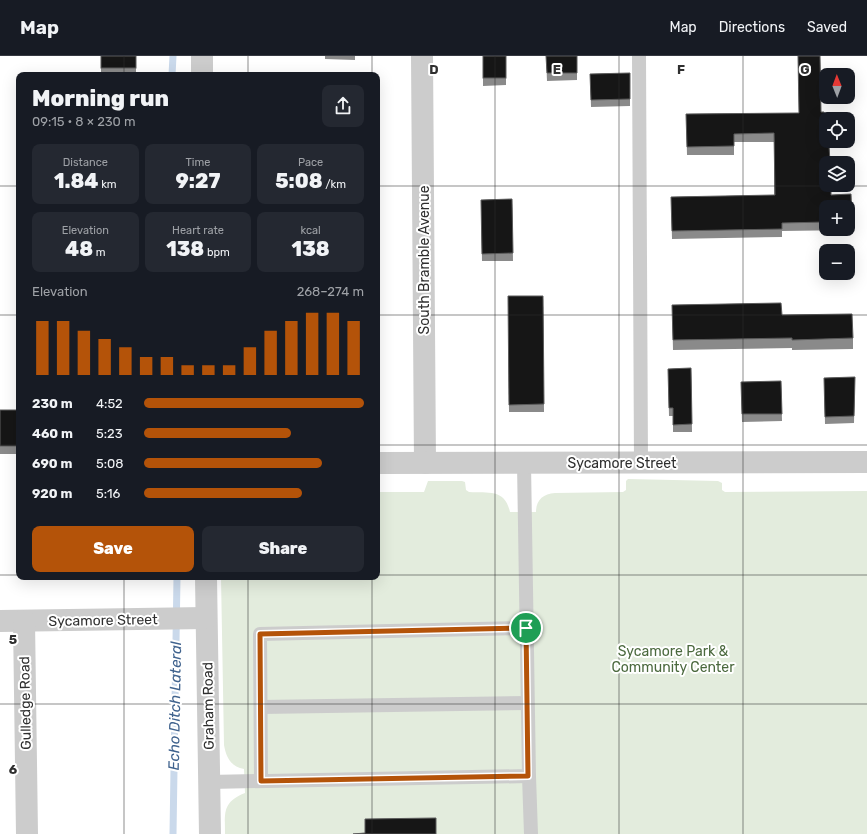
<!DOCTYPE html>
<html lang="en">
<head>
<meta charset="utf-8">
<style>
	body { margin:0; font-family:Rubik,sans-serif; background:#242831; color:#f1f3f6; height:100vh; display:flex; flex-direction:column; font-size:15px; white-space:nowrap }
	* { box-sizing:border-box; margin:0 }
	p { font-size:13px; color:#9ea1a6 }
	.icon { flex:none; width:22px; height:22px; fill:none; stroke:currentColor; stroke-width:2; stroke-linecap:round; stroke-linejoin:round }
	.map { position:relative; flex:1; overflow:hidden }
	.drawer { position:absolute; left:16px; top:16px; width:364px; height:508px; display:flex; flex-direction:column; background:#171b24; border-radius:8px; box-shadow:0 4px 16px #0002 }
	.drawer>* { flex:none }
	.needle { width:26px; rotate:359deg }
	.tools { position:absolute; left:819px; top:12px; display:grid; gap:8px }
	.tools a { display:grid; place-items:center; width:36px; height:36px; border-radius:8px; background:#171b24; box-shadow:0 4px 16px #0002; font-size:20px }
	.pin { position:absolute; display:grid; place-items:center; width:34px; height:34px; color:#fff; margin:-17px; border:2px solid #fff; border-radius:50%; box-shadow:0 1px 4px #0007 }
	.round { display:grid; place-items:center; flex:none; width:42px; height:42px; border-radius:8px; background:#242831 }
	.head { display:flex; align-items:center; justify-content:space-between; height:68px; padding:0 16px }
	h1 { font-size:22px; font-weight:800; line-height:30px }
	.stats { display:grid; grid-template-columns:repeat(3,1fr); gap:6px; height:68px; padding:4px 16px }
	.stats div { display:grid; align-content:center; border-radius:8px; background:#242831; text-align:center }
	.stats b { font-size:20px; font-weight:800 }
	.stats small { font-size:11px; font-weight:400 }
	.stats p { font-size:11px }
	.chart { height:112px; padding:8px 16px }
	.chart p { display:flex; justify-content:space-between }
	.chart svg { width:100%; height:72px; margin-top:4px; stroke:#b45309; stroke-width:6 }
	.primary-button { display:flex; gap:8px; margin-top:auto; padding:8px 16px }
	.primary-button a { flex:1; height:46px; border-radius:8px; background:#b45309; color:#fff; font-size:16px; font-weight:800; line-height:46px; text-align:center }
	.primary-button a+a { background:#242831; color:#f1f3f6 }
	ul { padding:0 16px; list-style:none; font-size:13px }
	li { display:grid; grid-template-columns:64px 48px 1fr; align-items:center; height:30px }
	li i { height:10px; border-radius:5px; background:#b45309 }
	header { display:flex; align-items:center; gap:24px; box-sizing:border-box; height:56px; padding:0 20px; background:#171b24; border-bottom:1px solid #363941 }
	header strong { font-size:19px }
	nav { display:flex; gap:22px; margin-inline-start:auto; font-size:14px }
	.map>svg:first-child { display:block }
	.green { fill:#e3ecdd }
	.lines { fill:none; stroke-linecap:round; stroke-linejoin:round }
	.stream { stroke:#cad9eb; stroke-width:7 }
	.service { stroke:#ccc; stroke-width:14 }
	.minor { stroke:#ccc; stroke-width:22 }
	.wall { fill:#8a8a8a; fill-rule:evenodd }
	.building { fill:#161616; stroke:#5c5c5c }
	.route-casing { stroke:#fff; stroke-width:8 }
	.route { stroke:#b45309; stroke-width:5 }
	.grid { fill:none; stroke:#2f2f2f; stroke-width:1; stroke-opacity:0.55 }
	.labels { text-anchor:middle; stroke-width:4; stroke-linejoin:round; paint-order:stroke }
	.street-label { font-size:14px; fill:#2f2f2f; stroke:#fff }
	.park-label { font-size:14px; fill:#4b693e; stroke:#fff }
	.water-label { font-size:15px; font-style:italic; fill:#40638e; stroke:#fff }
	.grid-label { font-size:13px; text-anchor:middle; font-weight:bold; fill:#2f2f2f; stroke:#fff; stroke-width:4; stroke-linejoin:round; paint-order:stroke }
</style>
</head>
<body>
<header>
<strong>Map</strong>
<nav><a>Map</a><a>Directions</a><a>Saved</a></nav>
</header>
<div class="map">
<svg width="867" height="778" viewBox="0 0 867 778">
	<rect width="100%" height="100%" fill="#fff"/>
	<path class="green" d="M628,423L718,425L722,427V434L725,436L867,435V778H225C225,757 222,746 245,737L244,713C231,711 226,701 224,689L221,521H377V436H424L428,425H462L465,426L466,434L469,436C489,437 505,433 510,456H536C536,444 543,438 555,437L623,436L626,434V425Z"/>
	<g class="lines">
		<g class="stream">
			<polyline points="172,19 173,0"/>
			<polyline points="173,778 177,521"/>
		</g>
		<g class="service">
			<polyline points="639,0 641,407"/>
			<polyline points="261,651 527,647"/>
			<polyline points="529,720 531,778"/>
			<polyline points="261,725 260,578 526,572"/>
			<polyline points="209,726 529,720 524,407"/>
		</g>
		<g class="minor">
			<polyline points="202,0 202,19"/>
			<polyline points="422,0 425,407"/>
			<polyline points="377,407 867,406"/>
			<polyline points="206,521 210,778"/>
			<polyline points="0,565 206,562"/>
			<polyline points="24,565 27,778"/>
		</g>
	</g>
	<g class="wall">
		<rect x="101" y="0" width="35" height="19"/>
		<polygon points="325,0 355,0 355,4 325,3"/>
		<polygon points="483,0 506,22 506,29 483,30"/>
		<polygon points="546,0 577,0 577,24 547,25"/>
		<path d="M798,0H835H820L821,56L831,139L851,138L852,174L782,175V181L672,183L671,141L774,139V86H734V99H687L686,58L799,57ZM826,151H848V173H826Z"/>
		<polygon points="630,17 630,50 591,51 590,18"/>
		<polygon points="512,143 513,205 482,205 481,144"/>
		<polygon points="508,240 543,240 544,356 509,356"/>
		<polygon points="672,249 782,259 853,282 853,293 792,294 792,292 673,294"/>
		<polygon points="691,312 692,376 673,376 673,360 669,360 668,313"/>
		<polygon points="855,321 854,367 825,368 824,322"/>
		<polygon points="781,325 782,365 742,366 741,326"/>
		<rect x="0" y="354" width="19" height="44"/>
		<polygon points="131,521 166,521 166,524 131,522"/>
	</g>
	<g class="building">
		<rect x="101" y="0" width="35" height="12"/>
		<rect x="483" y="0" width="23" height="22"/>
		<polygon points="546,0 577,0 577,17 547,17"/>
		<polygon points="798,0 820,0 821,56 824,56 825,89 829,89 830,107 826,107 826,129 831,129 831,139 851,138 852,166 848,166 848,151 826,151 826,166 782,167 782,173 672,175 671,141 775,139 774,77 734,78 734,90 687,91 686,58 799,57"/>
		<polygon points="630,17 630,43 591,44 590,18"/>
		<polygon points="512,143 513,197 482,198 481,144"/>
		<polygon points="508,240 543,240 544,348 509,349"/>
		<polygon points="781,247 782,259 852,258 853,282 792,284 792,282 673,284 672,249"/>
		<polygon points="691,312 692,368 673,369 673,352 669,352 668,313"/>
		<polygon points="855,321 854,360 825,361 824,322"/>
		<polygon points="781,325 782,358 742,358 741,326"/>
		<rect x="0" y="354" width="19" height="36"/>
		<polygon points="436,762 436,778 353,778 365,777 365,763"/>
	</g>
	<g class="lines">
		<defs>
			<polygon id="route" points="526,572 528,720 261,725 260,578"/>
		</defs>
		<use href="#route" class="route-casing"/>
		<use href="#route" class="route"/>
	</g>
	<path class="grid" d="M124,0V19M248,0V19M372,0V19M495,0V778M619,0V778M743,0V778M0,130H19M377,130H867M0,259H19M377,259H867M0,389H19M377,389H867M0,519H19M377,519H867M124,521V778M248,521V778M372,521V778M0,648H867"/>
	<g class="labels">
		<g class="street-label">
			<text transform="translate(424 204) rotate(-90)" y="5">South Bramble Avenue</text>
			<text x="622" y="412">Sycamore Street</text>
			<text transform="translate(103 564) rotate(-1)" y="5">Sycamore Street</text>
			<text transform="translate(25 647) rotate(-91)" y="5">Gulledge Road</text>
			<text transform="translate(208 650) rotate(-91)" y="5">Graham Road</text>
		</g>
		<g class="park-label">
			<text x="673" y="600">Sycamore Park &amp;<tspan x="673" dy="16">Community Center</tspan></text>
		</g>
		<g class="water-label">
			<text transform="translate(175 650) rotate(-89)" y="5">Echo Ditch Lateral</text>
		</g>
	</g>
	<g class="grid-label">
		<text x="434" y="18">D</text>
		<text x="557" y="18">E</text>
		<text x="681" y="18">F</text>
		<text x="805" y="18">G</text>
		<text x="13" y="588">5</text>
		<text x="13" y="718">6</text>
	</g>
</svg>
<div class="tools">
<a><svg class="needle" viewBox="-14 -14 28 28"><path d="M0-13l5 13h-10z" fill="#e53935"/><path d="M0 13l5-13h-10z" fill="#9ea1a6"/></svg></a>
<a><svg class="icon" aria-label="locate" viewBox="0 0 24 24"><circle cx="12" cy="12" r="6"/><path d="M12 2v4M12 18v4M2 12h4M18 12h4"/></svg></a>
<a><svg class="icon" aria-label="layers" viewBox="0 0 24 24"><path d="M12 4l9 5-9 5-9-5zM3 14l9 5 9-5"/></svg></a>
<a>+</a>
<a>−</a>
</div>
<div class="pin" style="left:526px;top:572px;background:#1e9e55"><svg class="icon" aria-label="arrive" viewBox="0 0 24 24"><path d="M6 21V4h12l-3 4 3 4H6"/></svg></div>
<section class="drawer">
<div class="head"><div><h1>Morning run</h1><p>09:15 · 8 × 230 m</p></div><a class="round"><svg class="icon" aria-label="share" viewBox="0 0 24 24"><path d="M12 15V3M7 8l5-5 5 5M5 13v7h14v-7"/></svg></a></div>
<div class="stats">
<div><p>Distance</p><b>1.84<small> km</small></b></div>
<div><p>Time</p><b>9:27</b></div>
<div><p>Pace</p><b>5:08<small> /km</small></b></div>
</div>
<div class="stats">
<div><p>Elevation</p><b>48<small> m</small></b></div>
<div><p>Heart rate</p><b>138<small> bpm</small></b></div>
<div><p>kcal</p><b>138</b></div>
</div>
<div class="chart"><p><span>Elevation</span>268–274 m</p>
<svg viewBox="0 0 160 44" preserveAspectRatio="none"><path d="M5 44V11M15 44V11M25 44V17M35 44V22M45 44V27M55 44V33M65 44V33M75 44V38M85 44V38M95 44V38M105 44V27M115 44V17M125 44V11M135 44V6M145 44V6M155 44V11"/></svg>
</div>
<ul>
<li><b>230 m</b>4:52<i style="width:100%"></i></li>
<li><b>460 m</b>5:23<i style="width:67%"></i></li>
<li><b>690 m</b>5:08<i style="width:81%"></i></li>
<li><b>920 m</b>5:16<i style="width:72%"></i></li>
</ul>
<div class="primary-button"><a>Save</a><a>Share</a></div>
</section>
</div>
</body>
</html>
